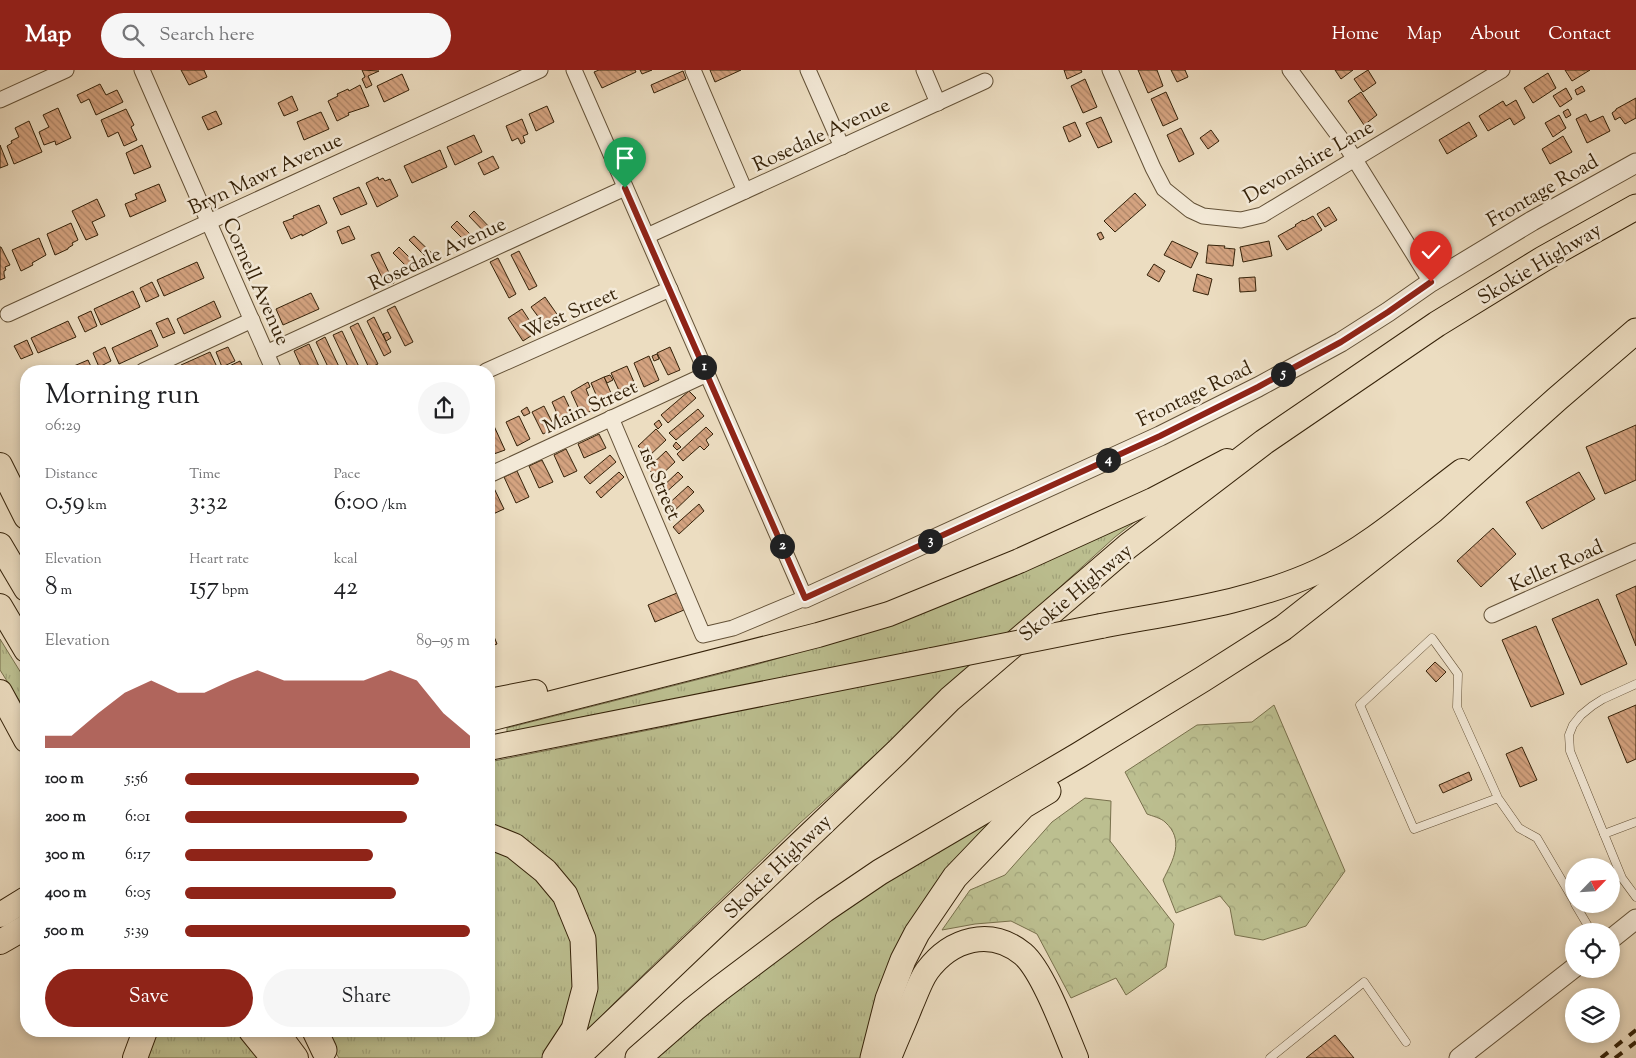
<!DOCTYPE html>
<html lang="en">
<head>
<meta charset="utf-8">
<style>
	body { margin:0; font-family:"Sorts Mill Goudy",serif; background:#f6f6f6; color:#202124; height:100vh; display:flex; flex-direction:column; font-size:19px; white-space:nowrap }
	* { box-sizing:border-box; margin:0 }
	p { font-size:16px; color:#757577 }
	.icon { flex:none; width:28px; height:28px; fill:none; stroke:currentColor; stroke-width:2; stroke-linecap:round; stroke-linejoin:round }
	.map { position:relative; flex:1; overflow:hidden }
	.details { position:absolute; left:20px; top:295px; width:475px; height:672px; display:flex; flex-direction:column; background:#fff; border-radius:20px; box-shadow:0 2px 8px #0003 }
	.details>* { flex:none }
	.needle { width:32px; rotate:65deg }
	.buttons { position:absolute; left:1565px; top:788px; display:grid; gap:10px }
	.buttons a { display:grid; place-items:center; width:55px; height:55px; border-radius:50%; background:#fff; box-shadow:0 2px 8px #0003; font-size:25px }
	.pin { position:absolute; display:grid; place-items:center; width:42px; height:42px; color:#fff; margin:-51px -21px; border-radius:50% 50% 50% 0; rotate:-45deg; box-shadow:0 0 5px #0007 }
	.pin .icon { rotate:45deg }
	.km { position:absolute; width:25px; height:25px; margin:-12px; border-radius:50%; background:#222; color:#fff; font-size:14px; line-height:25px; text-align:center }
	.round { display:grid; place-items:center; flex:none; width:52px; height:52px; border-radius:26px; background:#f6f6f6 }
	.head { display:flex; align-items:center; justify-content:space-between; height:85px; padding:0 25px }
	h1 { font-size:28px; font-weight:600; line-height:38px }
	.figures { display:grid; grid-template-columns:repeat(3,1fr); gap:8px; height:85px; padding:5px 25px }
	.figures div { display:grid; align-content:center }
	.figures b { font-size:25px; font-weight:600 }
	.figures small { font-size:14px; font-weight:400 }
	.figures p { font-size:14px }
	.chart { height:140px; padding:10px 25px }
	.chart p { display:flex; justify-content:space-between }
	.chart svg { width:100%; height:90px; margin-top:5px; fill:#8f2418; opacity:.7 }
	.primary-button { display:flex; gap:10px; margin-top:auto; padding:10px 25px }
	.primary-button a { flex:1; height:58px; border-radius:30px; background:#8f2418; color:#fff; font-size:20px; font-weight:600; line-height:58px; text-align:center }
	.primary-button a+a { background:#f6f6f6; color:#202124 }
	ul { padding:0 25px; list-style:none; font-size:16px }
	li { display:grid; grid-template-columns:80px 60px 1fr; align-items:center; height:38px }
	li i { height:12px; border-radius:6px; background:#8f2418 }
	header { display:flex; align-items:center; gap:30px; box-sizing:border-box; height:70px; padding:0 25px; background:#8f2418; color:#fff }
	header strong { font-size:24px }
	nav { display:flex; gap:28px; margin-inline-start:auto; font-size:18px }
	.search { width:350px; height:45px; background:#f6f6f6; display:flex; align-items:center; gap:12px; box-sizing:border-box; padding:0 18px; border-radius:28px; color:#757577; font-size:19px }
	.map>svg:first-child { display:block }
	.grass { fill:url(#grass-tufts); stroke:#78704c }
	.forest { fill:url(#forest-crowns); stroke:#78704c }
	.building { fill:url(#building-back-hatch); stroke:#352209 }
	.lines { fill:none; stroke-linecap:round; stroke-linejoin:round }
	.service-casing { stroke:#635137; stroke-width:9 }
	.minor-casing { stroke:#635137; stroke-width:17 }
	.tertiary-casing { stroke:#635137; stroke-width:21 }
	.primary-casing { stroke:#352209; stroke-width:26 }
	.trunk-casing { stroke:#352209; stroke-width:27 }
	.service { stroke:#f3e9d7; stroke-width:8 }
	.minor { stroke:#f3e9d7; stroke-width:15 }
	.tertiary { stroke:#f3e9d7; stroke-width:19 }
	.primary { stroke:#ecddc1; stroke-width:24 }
	.trunk { stroke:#ecddc1; stroke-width:25 }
	.rail { stroke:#352209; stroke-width:4; stroke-dasharray:9 9; stroke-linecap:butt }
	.primary-bridge-casing { stroke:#352209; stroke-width:26; stroke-linecap:butt }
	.primary-bridge { stroke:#ecddc1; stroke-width:24 }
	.route-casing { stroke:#fff; stroke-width:10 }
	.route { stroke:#8f2418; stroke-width:6 }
	.labels { text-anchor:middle; stroke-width:5; stroke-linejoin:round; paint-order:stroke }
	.street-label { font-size:20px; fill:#352209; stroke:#f3e9d7 }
</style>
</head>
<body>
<header>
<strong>Map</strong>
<div class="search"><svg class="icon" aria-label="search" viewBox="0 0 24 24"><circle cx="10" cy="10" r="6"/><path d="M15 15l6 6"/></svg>Search here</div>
<nav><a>Home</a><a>Map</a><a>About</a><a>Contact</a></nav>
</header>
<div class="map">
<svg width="1636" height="988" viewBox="0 0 1636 988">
	<defs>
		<pattern id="grass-tufts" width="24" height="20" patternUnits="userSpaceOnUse" patternTransform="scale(1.25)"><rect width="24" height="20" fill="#bcbf90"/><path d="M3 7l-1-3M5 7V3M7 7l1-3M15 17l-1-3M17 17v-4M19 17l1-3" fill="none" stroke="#a2a47b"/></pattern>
		<pattern id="forest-crowns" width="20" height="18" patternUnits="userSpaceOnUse" patternTransform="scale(1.25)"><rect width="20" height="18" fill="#bcbf90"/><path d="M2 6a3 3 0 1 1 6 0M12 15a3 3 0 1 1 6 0" fill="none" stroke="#a2a47b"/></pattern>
		<pattern id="building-back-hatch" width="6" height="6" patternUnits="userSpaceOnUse" patternTransform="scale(1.25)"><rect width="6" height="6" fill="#d4a380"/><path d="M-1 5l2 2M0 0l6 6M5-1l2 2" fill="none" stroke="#ad8467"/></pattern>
	</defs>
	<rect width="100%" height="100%" fill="#ecddc1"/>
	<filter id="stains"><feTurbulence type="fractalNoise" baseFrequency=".004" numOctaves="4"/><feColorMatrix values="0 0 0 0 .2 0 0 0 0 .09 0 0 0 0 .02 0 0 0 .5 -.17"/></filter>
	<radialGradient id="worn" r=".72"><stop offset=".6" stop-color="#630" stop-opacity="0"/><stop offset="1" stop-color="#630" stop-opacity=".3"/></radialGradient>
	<g class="grass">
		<polygon points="1137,450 1115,467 800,753 614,933 562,988 587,856 489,757 489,692 674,655 810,625 872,594 587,646 507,663 507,658 755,595 793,584"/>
		<polygon points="0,569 26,611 26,641 0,600"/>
		<polygon points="1018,728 975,770 865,988 649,988 796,870"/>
		<polygon points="489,770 520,787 570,851 577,926 545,988 339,988 322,961 489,961"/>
		<polygon points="152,961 243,961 263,988 145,988"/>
	</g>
	<g class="forest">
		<path d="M1274,635L1345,801L1306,856L1263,870L1235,865L1230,838L1220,826L1176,843L1163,810C1173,790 1185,770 1165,752C1161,748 1152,746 1147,744L1125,702L1197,655L1252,652Z"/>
		<polygon points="1085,728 1111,731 1110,771 1174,854 1166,897 1126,925 1116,908 1071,928 1037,864 1011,851 975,854 942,860 970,820 1005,805 1052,752"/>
	</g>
	<g class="building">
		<polygon points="181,0 204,0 207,7 189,15"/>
		<polygon points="362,0 379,1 368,6 372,15 366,18 362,9 365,7"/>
		<polygon points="599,0 635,0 636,2 602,18 594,2"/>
		<polygon points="640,0 652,0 642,4"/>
		<polygon points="710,0 741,0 715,12"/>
		<polygon points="1064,0 1081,0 1082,2 1067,9"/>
		<polygon points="1138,0 1157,0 1163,16 1148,23"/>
		<polygon points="1171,0 1185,0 1188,7 1177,12"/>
		<polygon points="1335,0 1353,0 1341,9"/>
		<polygon points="1368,0 1376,13 1363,22 1354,9"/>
		<polygon points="1565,0 1590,0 1572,11"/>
		<polygon points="683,1 686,9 654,23 651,15"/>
		<polygon points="1548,3 1556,18 1533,33 1524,18"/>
		<polygon points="402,4 409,20 384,32 377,16"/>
		<polygon points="1085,9 1097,37 1083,43 1071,16"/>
		<polygon points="100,14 106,25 117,20 123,32 96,45 89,29 81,33 77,25"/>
		<polygon points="360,15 369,36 348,43 349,45 337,51 328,31 338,26 337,24 348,19 349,21"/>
		<polygon points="1582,16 1585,21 1577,25 1575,20"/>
		<polygon points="1566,18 1572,29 1560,37 1553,26"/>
		<polygon points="1166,22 1178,49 1163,56 1151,29"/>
		<polygon points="1361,22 1377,45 1364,55 1348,31"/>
		<polygon points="292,26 298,40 284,46 278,33"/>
		<polygon points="1636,28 1636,48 1625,54 1620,47 1615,50 1612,43 1616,40 1616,39"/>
		<polygon points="1516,30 1525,48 1514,55 1510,48 1488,61 1479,46 1503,31 1506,36"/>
		<polygon points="547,36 554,52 536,61 529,44"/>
		<polygon points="58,38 71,68 56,75 55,71 44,75 39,62 49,57 43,45"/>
		<polygon points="126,39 134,55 131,57 137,70 124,76 118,62 108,67 101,50"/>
		<polygon points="1568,39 1571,45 1566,48 1563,42"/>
		<polygon points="216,41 222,54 208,60 202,47"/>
		<polygon points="321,42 329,59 304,70 297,52"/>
		<polygon points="1586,44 1590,52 1603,46 1610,61 1587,73 1576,49"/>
		<polygon points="1559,45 1566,58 1553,67 1545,53"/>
		<polygon points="1101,47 1112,72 1098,78 1086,53"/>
		<polygon points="522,49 528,64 523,66 525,72 521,74 518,68 512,71 506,56"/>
		<polygon points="29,51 42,82 14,94 7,76 12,73 11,71 19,67 15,58"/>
		<polygon points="1075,52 1081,66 1069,72 1063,57"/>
		<polygon points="1469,52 1477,66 1447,84 1439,70"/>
		<polygon points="1181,58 1194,84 1179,92 1167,65"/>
		<polygon points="1211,60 1219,71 1208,79 1200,68"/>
		<polygon points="474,65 482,82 455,95 447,77"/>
		<polygon points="1563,66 1572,82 1550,94 1542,79"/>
		<polygon points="0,75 8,95 0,98"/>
		<polygon points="142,75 151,97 134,104 126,83"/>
		<polygon points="440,80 447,97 412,113 404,96"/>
		<polygon points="493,86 499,98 484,105 478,93"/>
		<polygon points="378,107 379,110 383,108 385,111 390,109 398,126 377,137 366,113"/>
		<polygon points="159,114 166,131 130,147 125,134 137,129 135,124"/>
		<polygon points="359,117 367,134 341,145 333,128"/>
		<polygon points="1135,123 1146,135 1115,162 1104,151"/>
		<polygon points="97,129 105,146 92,152 98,165 86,170 72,141"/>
		<polygon points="319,135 327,153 302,166 302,164 291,169 283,152 294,148 293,146"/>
		<polygon points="1329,137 1337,150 1325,157 1317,144"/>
		<polygon points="474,141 495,163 490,168 469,146"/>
		<polygon points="1313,146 1322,160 1287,180 1278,166 1296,156 1295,155 1303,150 1304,151"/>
		<polygon points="457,151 477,171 471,177 451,157"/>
		<polygon points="71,153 78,170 72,173 73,175 68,178 68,179 55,185 47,164"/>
		<polygon points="349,156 355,169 342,174 337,161"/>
		<polygon points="1101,162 1104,168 1100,170 1097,164"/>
		<polygon points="414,166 438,189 433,194 409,170"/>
		<polygon points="39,168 46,185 32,193 33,195 21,201 12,180"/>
		<polygon points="1172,171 1198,183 1191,198 1164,185"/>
		<polygon points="1269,171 1272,186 1243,192 1240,177"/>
		<polygon points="1208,175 1225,176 1224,178 1235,179 1233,196 1206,193"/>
		<polygon points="0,177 1,177 10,195 5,197 6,200 4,201 4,204 5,208 0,210"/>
		<polygon points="399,177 420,198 414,204 393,183"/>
		<polygon points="519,181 537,216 529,220 511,185"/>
		<polygon points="379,182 394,213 386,216 371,185"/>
		<polygon points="498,188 516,224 509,228 490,192"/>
		<polygon points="197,192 204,208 164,226 157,210"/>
		<polygon points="1154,194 1165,201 1159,212 1147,205"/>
		<polygon points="1197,204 1212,209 1208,225 1193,221"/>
		<polygon points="1255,207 1256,221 1240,222 1239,208"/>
		<polygon points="152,212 159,226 146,232 140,218"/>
		<polygon points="133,221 140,237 101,255 94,239"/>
		<polygon points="311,223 319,239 283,255 276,239"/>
		<polygon points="545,227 561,250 548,260 531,237"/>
		<polygon points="214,231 221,247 184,264 177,249"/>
		<polygon points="395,236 413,272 405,276 387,240"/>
		<polygon points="522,239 537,262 523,271 508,248"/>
		<polygon points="91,241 97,256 85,262 78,247"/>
		<polygon points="374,247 391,282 384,286 367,251"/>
		<polygon points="168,248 175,263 163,268 156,253"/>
		<polygon points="68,251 76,267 38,283 31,268"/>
		<polygon points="358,253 378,294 369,298 350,257"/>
		<polygon points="151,260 158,276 119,294 112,278"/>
		<polygon points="342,261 361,301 350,301 333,265"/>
		<polygon points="388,262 391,268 386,271 383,264"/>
		<polygon points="325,267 341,301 330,301 316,272"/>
		<polygon points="27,270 33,284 21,289 14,276"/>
		<polygon points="309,274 321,301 303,301 294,281"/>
		<polygon points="105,277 111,291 99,297 93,283"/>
		<polygon points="228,277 235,291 222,297 216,282"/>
		<polygon points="670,277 680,300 668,305 657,283"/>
		<polygon points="210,282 217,297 209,301 184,301 181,295"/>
		<polygon points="657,284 659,289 654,291 652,286"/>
		<polygon points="649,286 659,310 644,317 634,293"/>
		<polygon points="88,290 93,301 62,301"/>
		<polygon points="240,291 245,301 226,301 225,298"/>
		<polygon points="627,296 637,319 622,327 611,303"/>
		<polygon points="610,305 613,310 607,313 604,307"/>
		<polygon points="604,307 614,330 601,336 591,313"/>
		<polygon points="588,312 590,317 586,319 594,339 582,346 571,322"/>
		<polygon points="689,321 696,328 668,353 661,345"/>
		<polygon points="564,326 575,349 562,355 552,332"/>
		<polygon points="544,336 555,358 543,364 532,342"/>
		<polygon points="527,337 530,343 524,346 521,341"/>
		<polygon points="698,339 704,346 676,370 669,363"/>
		<polygon points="519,346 530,369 517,376 506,352"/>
		<polygon points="659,350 662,355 658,359 654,354"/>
		<polygon points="1636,355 1636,410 1605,424 1586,377"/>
		<polygon points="494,356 505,380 491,385 489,379 489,358"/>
		<polygon points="706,357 713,364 706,370 709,375 704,380 700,376 683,391 677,384"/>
		<polygon points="656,359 666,370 648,387 638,376"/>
		<polygon points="599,364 606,378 584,388 578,374"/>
		<polygon points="676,372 681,377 677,380 673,376"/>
		<polygon points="566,379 577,401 564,407 554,385"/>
		<polygon points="666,381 675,392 657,409 648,398"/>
		<polygon points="610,385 616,392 590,414 584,407"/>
		<polygon points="542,390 553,412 539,418 529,396"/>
		<polygon points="517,401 529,427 516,433 504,407"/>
		<polygon points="619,402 624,407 601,428 596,422"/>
		<polygon points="678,402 683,407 663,425 659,420"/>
		<polygon points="1579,402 1595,429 1542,459 1526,432"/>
		<polygon points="492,414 504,439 491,445 489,441 489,416"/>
		<polygon points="688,416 694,422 671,444 665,437"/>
		<polygon points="699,434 704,441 679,464 673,457"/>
		<polygon points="1493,458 1516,484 1481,517 1457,491"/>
		<polygon points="1636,516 1636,576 1616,525"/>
		<polygon points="677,523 684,540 655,552 648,535"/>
		<polygon points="1598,529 1627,594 1581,615 1552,549"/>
		<polygon points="489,554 497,574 489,577"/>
		<polygon points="1536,556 1564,624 1531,637 1502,570"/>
		<polygon points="1435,592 1446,602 1436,612 1426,601"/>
		<polygon points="1636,635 1636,689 1627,693 1608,647"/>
		<polygon points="1522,677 1537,710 1520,717 1506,684"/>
		<polygon points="1469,702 1472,710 1443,723 1439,715"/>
		<polygon points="1335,965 1354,988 1306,988"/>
	</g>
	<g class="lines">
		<defs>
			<g id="service">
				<polyline points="1636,614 1603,629 1592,636 1581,645 1573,655 1569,665 1570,681 1604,764 1622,808 1636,827"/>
				<polyline points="1498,728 1414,759 1360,635 1432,568 1458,604 1457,637 1498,728 1519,758 1537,768 1574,831"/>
				<polyline points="1604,764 1636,752"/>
				<polyline points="1575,834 1591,861"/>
				<polyline points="1270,988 1364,912 1406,972"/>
			</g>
			<g id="minor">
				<polyline points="142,0 274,301"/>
				<polyline points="574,0 805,528 733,558 703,565 611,348"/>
				<polyline points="693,0 745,121"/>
				<polyline points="808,0 842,77"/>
				<polyline points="924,0 938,33"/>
				<polyline points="1110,0 1153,98 1164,119 1190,140 1203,146 1241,150 1262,145 1502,0"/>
				<polyline points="1290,0 1347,77 1431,212"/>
				<polyline points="0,30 66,0"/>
				<polyline points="647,166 985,11"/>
				<polyline points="8,244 540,0"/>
				<polyline points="266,283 625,118"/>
				<polyline points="143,301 252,250"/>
				<polyline points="486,301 670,219"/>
				<polyline points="489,405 707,304"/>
				<polyline points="1492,545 1636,481"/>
			</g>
			<g id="tertiary">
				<polyline points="805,528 1160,366 1258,317 1341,272 1388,242 1431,212 1532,151 1636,93"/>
				<polyline points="1611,869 1636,849"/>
				<polyline points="1459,988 1574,898"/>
			</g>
			<g id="primary">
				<polyline points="0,395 26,447"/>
				<polyline points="0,475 26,519"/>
				<polyline points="0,536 26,580"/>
				<path d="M1101,556C1174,542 1250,533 1319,501C1368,478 1418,434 1462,401"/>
				<polyline points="0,622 26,670"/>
				<polyline points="489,631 535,622"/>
				<polyline points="489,649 818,565 889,544 1019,491 1153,430 1227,391"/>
				<polyline points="489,678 932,590"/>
				<polyline points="0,845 26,829"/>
				<polyline points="0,872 26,857"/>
				<polyline points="251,961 273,988"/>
				<polyline points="276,961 296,988"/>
				<polyline points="135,988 145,961"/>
				<path d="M889,988C896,970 904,953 911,935C916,924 920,911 927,901C951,869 990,857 1023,884C1043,901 1065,962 1076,988"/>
			</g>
			<g id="trunk">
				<polyline points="489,766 514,776 545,801 565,825 583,869 585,918 574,959 555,988"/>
				<polyline points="315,961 324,980"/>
				<polyline points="576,988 897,682 950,629 1128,476 1264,372 1437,254 1543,189 1636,137"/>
				<polyline points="638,988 694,939 719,919 824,840 880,802 1079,685 1203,609 1283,558 1432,441 1557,329 1636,261"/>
				<polyline points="873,988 888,929 903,890 917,863 955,807 1023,736 1048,721"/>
			</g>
		</defs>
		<use href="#service" class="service-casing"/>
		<use href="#minor" class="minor-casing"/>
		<use href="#tertiary" class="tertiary-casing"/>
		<use href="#primary" class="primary-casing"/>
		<use href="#trunk" class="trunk-casing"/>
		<use href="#service" class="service"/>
		<use href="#minor" class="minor"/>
		<use href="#tertiary" class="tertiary"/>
		<use href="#primary" class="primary"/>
		<use href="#trunk" class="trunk"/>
		<g class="rail">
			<polyline points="1601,988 1636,960"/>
			<polyline points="1615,988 1636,972"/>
		</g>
		<defs>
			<polyline id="primary-bridge" points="932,590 1101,556"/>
		</defs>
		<use href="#primary-bridge" class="primary-bridge-casing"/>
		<use href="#primary-bridge" class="primary-bridge"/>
	</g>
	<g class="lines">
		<defs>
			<polyline id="route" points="625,118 805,528 1160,366 1258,317 1341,272 1388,242 1431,212"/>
		</defs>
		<use href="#route" class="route-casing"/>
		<use href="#route" class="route"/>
	</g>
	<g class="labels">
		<g class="street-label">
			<text transform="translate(821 64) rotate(-25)" y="7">Rosedale Avenue</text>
			<text transform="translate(1308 91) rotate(-30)" y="7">Devonshire Lane</text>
			<text transform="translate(265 103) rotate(-25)" y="7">Bryn Mawr Avenue</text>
			<text transform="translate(1542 120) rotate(-30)" y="7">Frontage Road</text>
			<text transform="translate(437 183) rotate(-25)" y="7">Rosedale Avenue</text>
			<text transform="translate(1539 193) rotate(-31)" y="7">Skokie Highway</text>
			<text transform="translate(257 211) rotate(66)" y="7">Cornell Avenue</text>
			<text transform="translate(570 242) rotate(-24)" y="7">West Street</text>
			<text transform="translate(1194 323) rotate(-26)" y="7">Frontage Road</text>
			<text transform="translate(590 336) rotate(-25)" y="7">Main Street</text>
			<text transform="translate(661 413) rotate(67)" y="7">1st Street</text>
			<text transform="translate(1556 495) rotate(-24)" y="7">Keller Road</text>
			<text transform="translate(1075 522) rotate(-40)" y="7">Skokie Highway</text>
			<text transform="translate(777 796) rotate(-44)" y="7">Skokie Highway</text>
		</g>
	</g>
	<rect width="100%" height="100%" filter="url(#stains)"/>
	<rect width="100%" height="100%" fill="url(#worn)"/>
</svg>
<div class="buttons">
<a><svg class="needle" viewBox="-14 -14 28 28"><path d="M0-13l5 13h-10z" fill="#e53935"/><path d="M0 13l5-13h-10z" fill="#757577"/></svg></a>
<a><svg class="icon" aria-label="locate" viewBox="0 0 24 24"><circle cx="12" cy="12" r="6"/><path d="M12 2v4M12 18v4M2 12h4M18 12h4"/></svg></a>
<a><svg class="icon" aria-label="layers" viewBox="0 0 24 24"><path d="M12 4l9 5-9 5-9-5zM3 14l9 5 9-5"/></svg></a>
</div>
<div class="pin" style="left:625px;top:118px;background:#1e9e55"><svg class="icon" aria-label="arrive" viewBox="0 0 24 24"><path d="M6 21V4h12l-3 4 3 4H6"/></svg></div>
<div class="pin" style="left:1431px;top:212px;background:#d93025"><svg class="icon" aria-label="check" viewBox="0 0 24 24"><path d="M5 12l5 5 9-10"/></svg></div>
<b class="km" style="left:704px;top:297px">1</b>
<b class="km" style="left:782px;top:476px">2</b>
<b class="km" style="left:930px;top:471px">3</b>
<b class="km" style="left:1108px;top:390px">4</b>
<b class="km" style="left:1283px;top:304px">5</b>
<section class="details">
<div class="head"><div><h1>Morning run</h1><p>06:29</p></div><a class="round"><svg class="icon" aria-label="share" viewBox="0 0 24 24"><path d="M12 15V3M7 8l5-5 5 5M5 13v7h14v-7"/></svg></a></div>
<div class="figures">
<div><p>Distance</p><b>0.59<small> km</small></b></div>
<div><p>Time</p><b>3:32</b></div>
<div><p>Pace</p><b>6:00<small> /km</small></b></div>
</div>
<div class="figures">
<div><p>Elevation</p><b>8<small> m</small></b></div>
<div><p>Heart rate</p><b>157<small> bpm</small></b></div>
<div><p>kcal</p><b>42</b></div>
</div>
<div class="chart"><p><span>Elevation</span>89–95 m</p>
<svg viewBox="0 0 160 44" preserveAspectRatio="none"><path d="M0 44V38L10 38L20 27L30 17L40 11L50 17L60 17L70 11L80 6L90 11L100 11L110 11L120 11L130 6L140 11L150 27L160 38V44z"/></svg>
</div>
<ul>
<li><b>100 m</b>5:56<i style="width:82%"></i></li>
<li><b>200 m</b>6:01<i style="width:78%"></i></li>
<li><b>300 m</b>6:17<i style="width:66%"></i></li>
<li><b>400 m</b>6:05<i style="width:74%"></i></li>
<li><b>500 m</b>5:39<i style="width:100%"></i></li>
</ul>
<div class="primary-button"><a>Save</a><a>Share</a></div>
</section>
</div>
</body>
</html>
